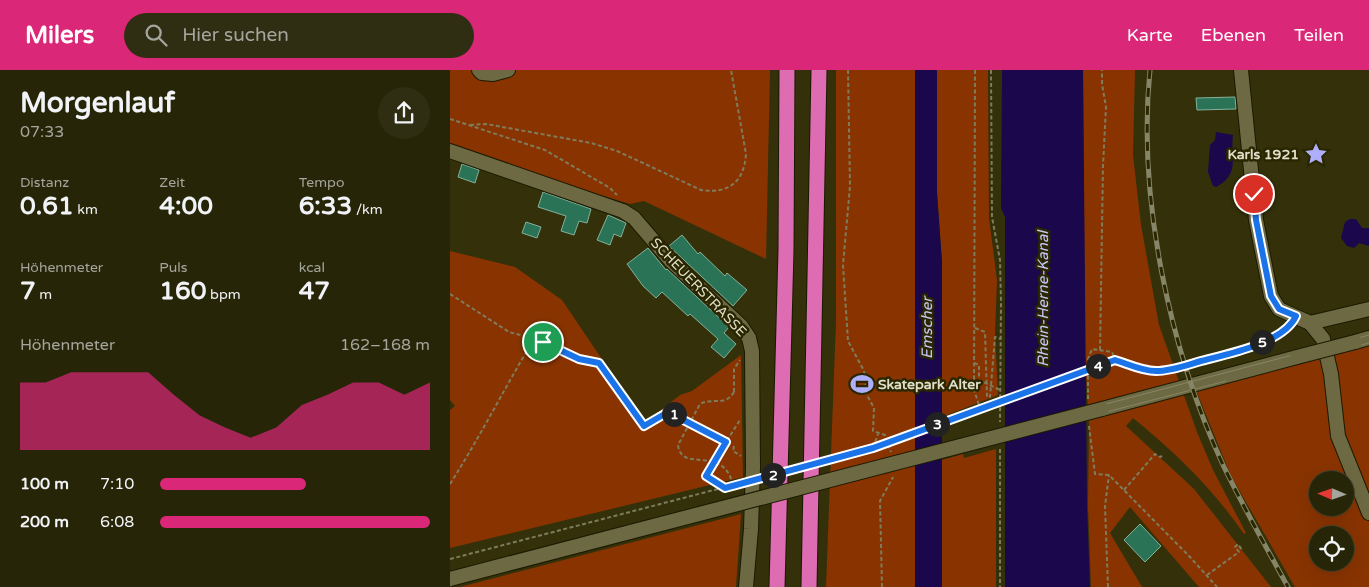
<!DOCTYPE html>
<html lang="de">
<head>
<meta charset="utf-8">
<style>
	body { margin:0; font-family:"Varela Round",sans-serif; background:#2f2d12; color:#f1f3f6; height:100vh; display:flex; flex-direction:column; font-size:19px; white-space:nowrap }
	* { box-sizing:border-box; margin:0 }
	p { font-size:16px; color:#a4a59c }
	.icon { flex:none; width:28px; height:28px; fill:none; stroke:currentColor; stroke-width:2; stroke-linecap:round; stroke-linejoin:round }
	.map { position:relative; flex:1; overflow:hidden }
	.sheet { display:flex; flex-direction:column; background:#272508; width:450px }
	.sheet>* { flex:none }
	.needle { width:32px; rotate:272deg }
	.buttons { position:absolute; left:859px; top:401px; display:grid; gap:10px }
	.buttons a { display:grid; place-items:center; width:45px; height:45px; border-radius:50%; background:#272508; box-shadow:0 5px 20px #0002,0 0 0 1px #434229; font-size:25px }
	.pin { position:absolute; display:grid; place-items:center; width:42px; height:42px; color:#fff; margin:-21px; border:2px solid #fff; border-radius:50%; box-shadow:0 1px 5px #0007 }
	.km { position:absolute; width:25px; height:25px; margin:-12px; border-radius:50%; background:#222; color:#fff; font-size:14px; line-height:25px; text-align:center }
	.round { display:grid; place-items:center; flex:none; width:52px; height:52px; border-radius:26px; background:#2f2d12 }
	.overview { display:flex; align-items:center; justify-content:space-between; height:85px; padding:0 20px }
	h1 { font-size:28px; font-weight:700; line-height:38px }
	.figures { display:grid; grid-template-columns:repeat(3,1fr); gap:8px; height:85px; padding:5px 20px }
	.figures div { display:grid; align-content:center }
	.figures b { font-size:25px; font-weight:700 }
	.figures small { font-size:14px; font-weight:400 }
	.figures p { font-size:14px }
	.chart { height:140px; padding:10px 20px }
	.chart p { display:flex; justify-content:space-between }
	.chart svg { width:100%; height:90px; margin-top:5px; fill:#db2777; opacity:.7 }
	ul { padding:0 20px; list-style:none; font-size:16px }
	li { display:grid; grid-template-columns:80px 60px 1fr; align-items:center; height:38px }
	li i { height:12px; border-radius:6px; background:#db2777 }
	header { display:flex; align-items:center; gap:30px; box-sizing:border-box; height:70px; padding:0 25px; background:#db2777; color:#fff }
	header strong { font-size:24px }
	nav { display:flex; gap:28px; margin-inline-start:auto; font-size:18px }
	.search { width:350px; height:45px; background:#2f2d12; display:flex; align-items:center; gap:12px; box-sizing:border-box; padding:0 18px; border-radius:28px; color:#a4a59c; font-size:19px }
	main { display:flex; flex:1; min-height:0 }
	.map>svg:first-child { display:block }
	.green { fill:#893400; fill-rule:evenodd }
	.water { fill:#1a074c }
	.building { fill:#2a7357; stroke:#84b19c }
	.lines { fill:none; stroke-linecap:round; stroke-linejoin:round }
	.minor-casing { stroke:#1b1900; stroke-width:16 }
	.highway-casing { stroke:#1b1900; stroke-width:17 }
	.path { stroke:#7e7c5c; stroke-width:2; stroke-dasharray:4 2.5; stroke-linecap:butt }
	.minor { stroke:#6d6a43; stroke-width:14 }
	.highway { stroke:#de6cb2; stroke-width:15 }
	.tram { stroke:#878567; stroke-width:1 }
	.rail-casing { stroke:#878567; stroke-width:5 }
	.rail { stroke:#2a2700; stroke-width:3; stroke-dasharray:9; stroke-linecap:butt }
	.minor-bridge-casing { stroke:#1b1900; stroke-width:16; stroke-linecap:butt }
	.path-bridge { stroke:#7e7c5c; stroke-width:2; stroke-dasharray:4 2.5; stroke-linecap:butt }
	.minor-bridge { stroke:#6d6a43; stroke-width:14 }
	.route-casing { stroke:#fff; stroke-width:10 }
	.route { stroke:#1a73e8; stroke-width:6 }
	.labels { text-anchor:middle; stroke-width:5; stroke-linejoin:round; paint-order:stroke }
	.poi-label { font-size:14px; font-weight:bold; fill:#dfdec9; stroke:#2a2700; text-anchor:end }
	.street-label { font-size:14px; fill:#dfdec9; stroke:#2a2700 }
	.water-label { font-size:15px; font-style:italic; fill:#c7c7f8; stroke:#2a2700 }
</style>
</head>
<body>
<header>
<strong>Milers</strong>
<div class="search"><svg class="icon" aria-label="search" viewBox="0 0 24 24"><circle cx="10" cy="10" r="6"/><path d="M15 15l6 6"/></svg>Hier suchen</div>
<nav><a>Karte</a><a>Ebenen</a><a>Teilen</a></nav>
</header>
<main>
<section class="sheet">
<div class="overview"><div><h1>Morgenlauf</h1><p>07:33</p></div><a class="round"><svg class="icon" aria-label="share" viewBox="0 0 24 24"><path d="M12 15V3M7 8l5-5 5 5M5 13v7h14v-7"/></svg></a></div>
<div class="figures">
<div><p>Distanz</p><b>0.61<small> km</small></b></div>
<div><p>Zeit</p><b>4:00</b></div>
<div><p>Tempo</p><b>6:33<small> /km</small></b></div>
</div>
<div class="figures">
<div><p>Höhenmeter</p><b>7<small> m</small></b></div>
<div><p>Puls</p><b>160<small> bpm</small></b></div>
<div><p>kcal</p><b>47</b></div>
</div>
<div class="chart"><p><span>Höhenmeter</span>162–168 m</p>
<svg viewBox="0 0 160 44" preserveAspectRatio="none"><path d="M0 44V11L10 11L20 6L30 6L40 6L50 6L60 17L70 27L80 33L90 38L100 33L110 22L120 17L130 11L140 11L150 17L160 11V44z"/></svg>
</div>
<ul>
<li><b>100 m</b>7:10<i style="width:54%"></i></li>
<li><b>200 m</b>6:08<i style="width:100%"></i></li>
</ul>
</section>
<div class="map">
<svg width="919" height="517" viewBox="0 0 919 517">
	<rect width="100%" height="100%" fill="#34310a"/>
	<g class="green">
		<polygon points="0,0 320,0 316,189 194,131 180,134 81,104 0,76"/>
		<polygon points="386,0 465,0 465,517 376,517 386,252"/>
		<polygon points="487,0 538,0 539,148 547,210 545,263 548,325 492,347 492,192 487,123"/>
		<path d="M633,0H685L683,85L691,155L709,255L747,362L763,400L796,463L794,464C763,419 725,382 683,348L676,356L744,419L821,517H749L680,437L660,463L692,517H641L638,436L639,355L635,287Z"/>
		<polygon points="0,181 65,197 112,230 195,353 230,325 242,321 291,285 293,407 0,478 0,340 5,336 0,330"/>
		<path d="M919,276V517H845L781,406L746,320ZM868,410H895V438H868ZM868,465H895V492H868Z"/>
		<polygon points="546,379 546,517 492,517 492,390 513,384 514,388"/>
		<polygon points="291,444 286,517 10,517"/>
	</g>
	<g class="water">
		<polygon points="465,0 487,0 487,123 492,192 492,517 465,517"/>
		<polygon points="552,0 633,0 637,435 640,517 555,517 555,147 551,138"/>
		<path d="M766,62L783,65C780,87 791,104 766,117L763,116L758,102L760,75L765,70Z"/>
		<polygon points="900,149 906,149 912,158 919,158 919,176 909,173 904,178 897,176 891,168 895,152"/>
	</g>
	<g class="building">
		<polygon points="785,27 786,39 747,40 746,28"/>
		<polygon points="12,94 29,100 25,113 8,107"/>
		<polygon points="93,122 141,139 137,153 129,151 124,165 111,161 116,146 88,137"/>
		<polygon points="158,145 176,153 171,167 164,164 160,175 147,170"/>
		<polygon points="76,152 91,157 87,168 72,163"/>
		<polygon points="232,165 248,184 250,182 275,206 277,203 297,220 283,236 219,176"/>
		<polygon points="198,178 216,200 217,199 279,257 274,263 286,274 274,288 261,277 268,269 240,244 238,246 212,222 206,228 193,216 177,194"/>
		<polygon points="690,454 711,476 695,492 674,470"/>
	</g>
	<g class="lines">
		<defs>
			<g id="minor">
				<polyline points="29,0 32,3 43,4 58,0"/>
				<polyline points="791,0 806,150 821,226 829,239 860,253 873,269 881,304 888,366 919,443"/>
				<polyline points="0,81 173,141 184,148 220,190 291,256 299,268 302,281 303,397 301,459 296,517"/>
				<polyline points="860,253 919,239"/>
				<polyline points="905,272 919,268"/>
				<polyline points="652,339 847,287"/>
			</g>
			<g id="highway">
				<polyline points="327,517 336,180 337,0"/>
				<polyline points="359,517 369,0"/>
			</g>
		</defs>
		<use href="#minor" class="minor-casing"/>
		<use href="#highway" class="highway-casing"/>
		<g class="path">
			<polyline points="398,0 400,116 393,195 398,271 414,301 417,325 424,338 423,361 435,365 441,382"/>
			<polyline points="525,0 524,320 530,338"/>
			<polyline points="541,0 542,147 550,190 551,232 550,352"/>
			<polyline points="0,49 95,80 160,118 167,125"/>
			<path d="M20,55L36,54L141,73L167,81L251,120C279,124 294,112 296,84L281,0"/>
			<polyline points="0,224 59,262 85,269 129,289 149,293 194,356 218,342 276,372 290,350"/>
			<polyline points="525,258 535,262 537,327 540,327 545,267 551,269"/>
			<polyline points="650,280 653,96 656,37 652,14 652,0"/>
			<polyline points="524,293 529,295 529,310 550,320"/>
			<polyline points="651,295 665,290 705,301 721,299 797,278 822,267 837,257"/>
			<polyline points="284,322 284,299 290,290"/>
			<polyline points="638,329 638,289 642,279 662,282 665,290"/>
			<polyline points="639,356 645,404 659,405 740,487 767,517"/>
			<polyline points="284,376 283,381 291,386"/>
			<polyline points="423,378 428,364"/>
			<polyline points="550,379 550,517"/>
			<polyline points="409,382 435,373"/>
			<path d="M0,414C30,367 55,317 84,269"/>
			<polyline points="274,417 256,406 276,372"/>
			<polyline points="674,420 705,384 710,387 712,386"/>
			<polyline points="0,489 283,415"/>
			<polyline points="757,505 789,482 785,477 788,474 792,480 793,479"/>
			<polyline points="432,517 430,431 443,407"/>
			<polyline points="658,517 655,436 659,405"/>
		</g>
		<use href="#minor" class="minor"/>
		<use href="#highway" class="highway"/>
		<g class="tram">
			<polyline points="871,285 919,273"/>
			<polyline points="614,353 776,311"/>
			<polyline points="232,453 384,413"/>
			<polyline points="0,506 919,265"/>
		</g>
		<defs>
			<path id="rail" d="M700,0C687,128 720,281 774,397C794,438 816,477 838,517"/>
		</defs>
		<use href="#rail" class="rail-casing"/>
		<use href="#rail" class="rail"/>
		<defs>
			<g id="minor-bridge">
				<polyline points="847,287 905,272"/>
				<polyline points="0,509 652,339"/>
			</g>
		</defs>
		<use href="#minor-bridge" class="minor-bridge-casing"/>
		<g class="path-bridge">
			<path d="M284,322C275,337 263,327 250,334L228,375C231,404 273,373 283,415L409,382"/>
			<polyline points="435,373 651,295"/>
		</g>
		<use href="#minor-bridge" class="minor-bridge"/>
	</g>
	<g class="lines">
		<defs>
			<path id="route" d="M93,272L129,289L149,293L194,356L218,342L276,372L256,406L275,418L423,378L665,290C678,294 692,301 706,301C721,301 737,295 751,291C778,284 834,273 846,246L829,239L821,226L806,150L804,124"/>
		</defs>
		<use href="#route" class="route-casing"/>
		<use href="#route" class="route"/>
	</g>
	<defs>
		<symbol id="sight-bare" viewBox="-9 -9 18 18"><path d="M0-6L1.8-2.2L6-1.7L2.9 1.2L3.7 5.4L0 3.3L-3.7 5.4L-2.9 1.2L-6-1.7L-1.8-2.2Z" fill="#afaefa" stroke="#2a2700" stroke-width="2.5" paint-order="stroke"/></symbol>
		<symbol id="stadium-bare" viewBox="-9 -9 18 18"><path d="M0-5a6.5 5 0 1 0 0 10a6.5 5 0 1 0 0-10ZM-3.5-1.8h7v3.6h-7Z" fill="#afaefa" stroke="#2a2700" stroke-width="2.5" paint-order="stroke"/></symbol>
	</defs>
	<g fill-rule="evenodd">
		<use href="#sight-bare" x="850" y="68" width="32" height="32"/>
		<use href="#stadium-bare" x="396" y="298" width="32" height="32"/>
	</g>
	<g class="labels">
		<g class="poi-label">
			<text x="849" y="89">Karls 1921</text>
			<text x="428" y="319" text-anchor="start">Skatepark Alter</text>
		</g>
		<g class="street-label">
			<text transform="translate(249 217) rotate(46)" y="5">SCHEUERSTRASSE</text>
		</g>
		<g class="water-label">
			<text transform="translate(593 229) rotate(-90)" y="5">Rhein-Herne-Kanal</text>
			<text transform="translate(477 258) rotate(-90)" y="5">Emscher</text>
		</g>
	</g>
</svg>
<div class="buttons">
<a><svg class="needle" viewBox="-14 -14 28 28"><path d="M0-13l5 13h-10z" fill="#e53935"/><path d="M0 13l5-13h-10z" fill="#a4a59c"/></svg></a>
<a><svg class="icon" aria-label="locate" viewBox="0 0 24 24"><circle cx="12" cy="12" r="6"/><path d="M12 2v4M12 18v4M2 12h4M18 12h4"/></svg></a>
</div>
<div class="pin" style="left:93px;top:272px;background:#1e9e55"><svg class="icon" aria-label="arrive" viewBox="0 0 24 24"><path d="M6 21V4h12l-3 4 3 4H6"/></svg></div>
<div class="pin" style="left:804px;top:124px;background:#d93025"><svg class="icon" aria-label="check" viewBox="0 0 24 24"><path d="M5 12l5 5 9-10"/></svg></div>
<b class="km" style="left:224px;top:344px">1</b>
<b class="km" style="left:323px;top:405px">2</b>
<b class="km" style="left:487px;top:354px">3</b>
<b class="km" style="left:648px;top:296px">4</b>
<b class="km" style="left:812px;top:272px">5</b>
</div>
</main>
</body>
</html>
